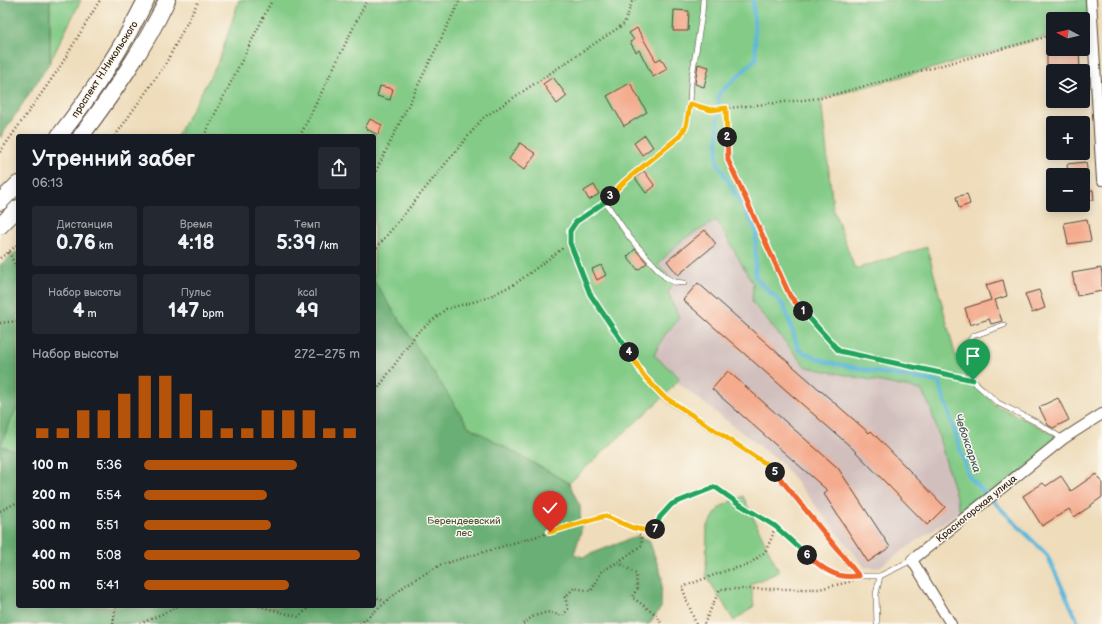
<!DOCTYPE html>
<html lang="ru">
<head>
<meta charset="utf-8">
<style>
	body { margin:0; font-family:"Balsamiq Sans",sans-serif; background:#242831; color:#f1f3f6; height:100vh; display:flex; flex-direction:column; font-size:15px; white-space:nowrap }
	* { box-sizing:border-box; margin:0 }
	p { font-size:13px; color:#9ea1a6 }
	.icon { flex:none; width:22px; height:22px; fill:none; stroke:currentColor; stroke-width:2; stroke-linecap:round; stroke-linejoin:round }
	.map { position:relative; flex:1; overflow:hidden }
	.sheet { position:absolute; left:16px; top:134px; width:360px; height:474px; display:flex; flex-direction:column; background:#171b24; border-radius:4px; box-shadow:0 2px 10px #0003 }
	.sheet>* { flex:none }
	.needle { width:26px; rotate:277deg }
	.tools { position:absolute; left:1046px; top:12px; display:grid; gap:8px }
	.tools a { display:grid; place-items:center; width:44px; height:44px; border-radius:4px; background:#171b24; box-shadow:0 2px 10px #0003; font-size:20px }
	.pin { position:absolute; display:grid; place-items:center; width:34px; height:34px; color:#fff; margin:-41px -17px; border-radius:50% 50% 50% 0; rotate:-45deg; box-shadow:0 0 4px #0007 }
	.pin .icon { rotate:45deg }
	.km { position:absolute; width:20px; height:20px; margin:-10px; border-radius:50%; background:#222; color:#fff; font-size:11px; line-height:20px; text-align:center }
	.round { display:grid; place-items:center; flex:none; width:42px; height:42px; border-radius:4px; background:#242831 }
	.overview { display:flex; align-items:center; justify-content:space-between; height:68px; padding:0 16px }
	h1 { font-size:22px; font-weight:600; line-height:30px }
	.stats { display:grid; grid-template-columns:repeat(3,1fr); gap:6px; height:68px; padding:4px 16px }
	.stats div { display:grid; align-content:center; border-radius:4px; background:#242831; text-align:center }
	.stats b { font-size:20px; font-weight:600 }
	.stats small { font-size:11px; font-weight:400 }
	.stats p { font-size:11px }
	.chart { height:112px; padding:8px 16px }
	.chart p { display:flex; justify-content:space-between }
	.chart svg { width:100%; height:72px; margin-top:4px; stroke:#b45309; stroke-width:6 }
	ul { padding:0 16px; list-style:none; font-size:13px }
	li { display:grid; grid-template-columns:64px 48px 1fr; align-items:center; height:30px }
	li i { height:10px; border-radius:5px; background:#b45309 }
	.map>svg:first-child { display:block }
	.industrial { fill:#d1bfbd }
	.green { fill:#83cb87; stroke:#5f7a52 }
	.forest { fill:#6aaf74; stroke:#526c49 }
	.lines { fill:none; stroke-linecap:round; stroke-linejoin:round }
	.stream { stroke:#5eb7dc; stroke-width:4 }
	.building { fill:#f4ab8e }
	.lane-casing { stroke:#564535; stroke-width:6 }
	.street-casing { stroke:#564535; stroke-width:12 }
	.primary-casing { stroke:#564535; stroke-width:18 }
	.path { stroke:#564535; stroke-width:2.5; stroke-dasharray:1 3; stroke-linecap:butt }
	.lane { stroke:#fff; stroke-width:5 }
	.street { stroke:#fff; stroke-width:10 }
	.primary { stroke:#fff; stroke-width:16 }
	.split-1-casing { stroke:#fff; stroke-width:8 }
	.split-2-casing { stroke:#fff; stroke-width:8 }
	.split-3-casing { stroke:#fff; stroke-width:8 }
	.split-4-casing { stroke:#fff; stroke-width:8 }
	.split-5-casing { stroke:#fff; stroke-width:8 }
	.split-6-casing { stroke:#fff; stroke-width:8 }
	.split-7-casing { stroke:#fff; stroke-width:8 }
	.split-8-casing { stroke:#fff; stroke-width:8 }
	.split-1 { stroke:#22a559; stroke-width:5 }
	.split-2 { stroke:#f0652b; stroke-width:5 }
	.split-3 { stroke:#f5b400; stroke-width:5 }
	.split-4 { stroke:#22a559; stroke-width:5 }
	.split-5 { stroke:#f5b400; stroke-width:5 }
	.split-6 { stroke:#f0652b; stroke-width:5 }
	.split-7 { stroke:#22a559; stroke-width:5 }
	.split-8 { stroke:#f5b400; stroke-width:5 }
	.labels { text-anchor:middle; stroke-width:3; stroke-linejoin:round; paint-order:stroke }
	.street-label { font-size:10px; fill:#3b2a1e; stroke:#fbf7ec }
	.park-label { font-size:10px; fill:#515a3e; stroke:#fbf7ec }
	.water-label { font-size:11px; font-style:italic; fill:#475b60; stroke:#fbf7ec }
</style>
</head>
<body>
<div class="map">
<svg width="1102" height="624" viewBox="0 0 1102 624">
	<rect width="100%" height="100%" fill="#fbf7ec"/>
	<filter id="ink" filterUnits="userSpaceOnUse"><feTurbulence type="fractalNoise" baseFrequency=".025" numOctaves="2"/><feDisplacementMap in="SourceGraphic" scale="8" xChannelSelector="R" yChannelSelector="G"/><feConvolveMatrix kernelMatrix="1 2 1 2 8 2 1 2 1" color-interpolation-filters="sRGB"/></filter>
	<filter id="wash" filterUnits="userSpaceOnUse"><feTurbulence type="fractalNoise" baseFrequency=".012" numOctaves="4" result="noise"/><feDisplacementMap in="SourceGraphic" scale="16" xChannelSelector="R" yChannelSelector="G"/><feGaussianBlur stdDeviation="0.9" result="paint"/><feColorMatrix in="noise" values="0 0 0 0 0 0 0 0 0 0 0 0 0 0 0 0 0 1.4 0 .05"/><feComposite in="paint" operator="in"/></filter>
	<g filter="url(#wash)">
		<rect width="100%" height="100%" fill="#eedcba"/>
		<polygon class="industrial" points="717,220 753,284 752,302 806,367 921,390 930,406 960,511 878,568 865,567 781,463 677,382 679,377 654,355 664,336 679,318 668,292 674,282 658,264 682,240"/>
		<g class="green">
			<polygon points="50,0 81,0 50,62"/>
			<polygon points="239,0 1091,0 1094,24 1083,27 1083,19 1053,19 1053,35 821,99 833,208 855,269 927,247 955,354 994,404 1063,439 974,510 960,511 930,406 921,390 806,367 752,302 753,284 717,220 682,240 658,264 674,282 668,292 679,318 664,336 654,355 679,377 677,382 663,397 569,483 469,427 374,281 374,136 177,136 219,61"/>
			<polygon points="18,404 18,451 0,446"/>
			<polygon points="743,496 779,572 751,584 754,606 734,621 706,575 707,527 720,507"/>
		</g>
		<g class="forest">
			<polygon points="0,0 50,0 50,62 0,138"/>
			<polygon points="18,251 18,404 0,446 18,451 18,606 374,606 374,281 469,427 569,483 580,506 581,532 574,554 583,557 637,536 649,540 662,577 661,608 649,624 0,624 0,265"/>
		</g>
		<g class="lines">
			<polyline class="stream" points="753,0 756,59 719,94 717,162 756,230 755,277 784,306 799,350 827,362 882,373 939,382 969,477 1047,555 1079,624"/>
		</g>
		<g id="blocks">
			<g class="building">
				<polygon points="674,10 689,11 688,31 673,31"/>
				<polygon points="637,28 656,61 661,58 667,69 653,77 639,50 636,52 630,42 634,40 629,33"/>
				<polygon points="1079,49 1080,71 1047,71 1047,50"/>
				<polygon points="698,64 709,67 704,87 695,84"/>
				<polygon points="553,77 567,96 557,104 543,84"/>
				<polygon points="630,83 647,112 624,126 607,96"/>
				<polygon points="380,86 393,89 390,100 377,96"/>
				<polygon points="370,119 382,125 378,135 365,128"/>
				<polygon points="645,135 653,147 642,155 634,143"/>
				<polygon points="520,143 536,154 524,170 509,159"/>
				<polygon points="1086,162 1088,175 1068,175 1067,164"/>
				<polygon points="644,171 655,186 646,193 635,178"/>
				<polygon points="594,185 599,194 589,200 584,191"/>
				<polygon points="1093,190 1094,200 1083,201 1083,191"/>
				<polygon points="967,194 970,204 959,208 956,197"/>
				<polygon points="1087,219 1091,241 1068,244 1064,223"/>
				<polygon points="705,230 716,244 678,275 667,261"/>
				<polygon points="635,249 647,263 638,270 627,257"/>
				<polygon points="601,265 606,275 597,280 592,269"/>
				<polygon points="1101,268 1102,275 1102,291 1077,296 1072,273"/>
				<polygon points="1003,280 1007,296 995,300 1002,321 991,324 989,319 970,325 965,308 991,300 986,285"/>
				<polygon points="698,283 869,433 871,431 945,507 927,525 851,447 683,300"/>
				<polygon points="1039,290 1045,308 1032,313 1025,294"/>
				<polygon points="728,371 838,468 890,547 868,562 824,494 828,491 712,389"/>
				<polygon points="1058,398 1069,420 1053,428 1048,425 1039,407"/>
				<polygon points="1096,474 1102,483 1102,497 1091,505 1091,506 1074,517 1069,509 1042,526 1023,496 1043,483 1046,486 1061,476 1071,491"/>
			</g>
		</g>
	</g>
	<g filter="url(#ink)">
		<use href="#blocks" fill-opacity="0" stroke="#564535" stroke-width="1"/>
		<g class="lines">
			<defs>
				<g id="lane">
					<polyline points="703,0 702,14 691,82 690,104 686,126 680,136 624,182 605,202 576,222 570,231 569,243 590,294 645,376 663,397 771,467 859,576 880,576"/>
					<polyline points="605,202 630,238 665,277 674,282 684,283"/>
					<polyline points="1004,325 973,336 966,346 965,362 973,381 998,403 1036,422 1063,439"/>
					<polyline points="877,624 876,594 880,576 912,560"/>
				</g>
				<g id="street">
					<polyline points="1091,0 1102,180"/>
					<polyline points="951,624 912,560 1063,439 1102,414"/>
				</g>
				<g id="primary">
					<path d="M59,136C92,94 122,48 146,0"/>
					<path d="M81,136C113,93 144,49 167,0"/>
					<polyline points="0,202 18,184"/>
					<polyline points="0,226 18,208"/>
				</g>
			</defs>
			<use href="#lane" class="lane-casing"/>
			<use href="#street" class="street-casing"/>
			<use href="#primary" class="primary-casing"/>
			<g class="path">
				<polyline points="698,106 711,110 821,98 1053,35"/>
				<polyline points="726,108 728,160 790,296 839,351 962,378"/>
				<polyline points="115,136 165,65 199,0"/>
				<polyline points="204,136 272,0"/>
				<polyline points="300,136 367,0"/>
				<polyline points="0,152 58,70 100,0"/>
				<polyline points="374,175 460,0"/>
				<polyline points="374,251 483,118 624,24 632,2 635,0"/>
				<polyline points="9,252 18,272"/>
				<polyline points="0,258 9,252 18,244"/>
				<polyline points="0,323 18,321"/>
				<polyline points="374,394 417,333 446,309 484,299 515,284 563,248"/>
				<polyline points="0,511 18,502"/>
				<polyline points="618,562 642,545 641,536 633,528"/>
				<polyline points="374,596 385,602"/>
				<polyline points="259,606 299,617 310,606"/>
				<polyline points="113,624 116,606"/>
				<polyline points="140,624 179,606"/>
				<path d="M360,624L407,584L440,565L605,516L633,528L653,532L661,517L672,504L715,487C723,493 731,499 740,505C751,512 763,518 774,526C798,542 817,576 849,576"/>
				<polyline points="523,624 532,617 547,612 563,616 568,609 565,597 574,588 591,591 602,571 618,562 636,574 637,589 632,597 658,616 661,624"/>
				<polyline points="696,624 682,587 728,570 748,565 765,552 772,537 775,526"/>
				<polyline points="704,624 720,589 819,589 853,581"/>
			</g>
			<use href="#lane" class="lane"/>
			<use href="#street" class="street"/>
			<use href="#primary" class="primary"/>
		</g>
	</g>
	<g class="lines" filter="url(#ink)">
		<defs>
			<polyline id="split-1" points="803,311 839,351 973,380"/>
			<polyline id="split-2" points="727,137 728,160 790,296 803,311"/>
			<polyline id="split-3" points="610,196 624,182 680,136 686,126 690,104 711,110 726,108 727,137"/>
			<polyline id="split-4" points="610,196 605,202 576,222 570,231 570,243 590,294 629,352"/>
			<polyline id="split-5" points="629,352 644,376 663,396 771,467 775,472"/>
			<path id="split-6" d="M775,472L859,576C854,576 848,577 843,576C829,574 818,564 807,555"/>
			<polyline id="split-7" points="655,529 660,517 672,504 715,487 739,504 775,526 807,555"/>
			<polyline id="split-8" points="550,532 605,516 633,528 654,532 655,529"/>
		</defs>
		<use href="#split-1" class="split-1-casing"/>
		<use href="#split-2" class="split-2-casing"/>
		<use href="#split-3" class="split-3-casing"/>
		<use href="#split-4" class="split-4-casing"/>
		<use href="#split-5" class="split-5-casing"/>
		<use href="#split-6" class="split-6-casing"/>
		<use href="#split-7" class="split-7-casing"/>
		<use href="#split-8" class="split-8-casing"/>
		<use href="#split-1" class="split-1"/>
		<use href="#split-2" class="split-2"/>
		<use href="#split-3" class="split-3"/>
		<use href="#split-4" class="split-4"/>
		<use href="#split-5" class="split-5"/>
		<use href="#split-6" class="split-6"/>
		<use href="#split-7" class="split-7"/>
		<use href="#split-8" class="split-8"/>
	</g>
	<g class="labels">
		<g class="street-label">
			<text transform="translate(104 69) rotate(-57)" y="4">проспект Н.Никольского</text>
			<text transform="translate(976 508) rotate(-39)" y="4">Красногорская улица</text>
		</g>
		<g class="park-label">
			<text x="464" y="524">Берендеевский<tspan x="464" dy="12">лес</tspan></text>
		</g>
		<g class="water-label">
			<text transform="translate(968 443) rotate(71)" y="4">Чебоксарка</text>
		</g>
	</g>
</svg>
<div class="tools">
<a><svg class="needle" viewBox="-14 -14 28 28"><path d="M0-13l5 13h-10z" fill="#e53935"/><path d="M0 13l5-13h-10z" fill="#9ea1a6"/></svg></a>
<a><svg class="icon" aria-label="layers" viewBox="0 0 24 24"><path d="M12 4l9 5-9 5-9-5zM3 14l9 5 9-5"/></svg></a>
<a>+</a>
<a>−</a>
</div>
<div class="pin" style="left:973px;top:380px;background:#1e9e55"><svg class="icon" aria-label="arrive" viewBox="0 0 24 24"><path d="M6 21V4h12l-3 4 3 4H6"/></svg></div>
<div class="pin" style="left:550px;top:532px;background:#d93025"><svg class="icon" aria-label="check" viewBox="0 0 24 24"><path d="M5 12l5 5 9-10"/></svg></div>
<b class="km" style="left:803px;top:311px">1</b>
<b class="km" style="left:727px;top:137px">2</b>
<b class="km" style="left:610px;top:196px">3</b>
<b class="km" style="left:629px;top:352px">4</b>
<b class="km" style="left:775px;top:472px">5</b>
<b class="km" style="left:807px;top:555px">6</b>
<b class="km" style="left:655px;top:529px">7</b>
<section class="sheet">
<div class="overview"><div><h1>Утренний забег</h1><p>06:13</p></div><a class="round"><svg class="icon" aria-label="share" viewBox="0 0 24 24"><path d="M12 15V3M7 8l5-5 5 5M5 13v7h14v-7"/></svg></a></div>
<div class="stats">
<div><p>Дистанция</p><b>0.76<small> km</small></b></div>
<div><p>Время</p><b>4:18</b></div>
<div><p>Темп</p><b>5:39<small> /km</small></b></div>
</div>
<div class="stats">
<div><p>Набор высоты</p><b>4<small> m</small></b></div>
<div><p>Пульс</p><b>147<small> bpm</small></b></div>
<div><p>kcal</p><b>49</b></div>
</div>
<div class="chart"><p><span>Набор высоты</span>272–275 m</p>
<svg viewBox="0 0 160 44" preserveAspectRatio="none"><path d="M5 44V38M15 44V38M25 44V27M35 44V27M45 44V17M55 44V6M65 44V6M75 44V17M85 44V27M95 44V38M105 44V38M115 44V27M125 44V27M135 44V27M145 44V38M155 44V38"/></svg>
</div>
<ul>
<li><b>100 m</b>5:36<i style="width:71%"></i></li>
<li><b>200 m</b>5:54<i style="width:57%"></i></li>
<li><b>300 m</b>5:51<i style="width:59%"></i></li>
<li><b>400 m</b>5:08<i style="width:100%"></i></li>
<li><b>500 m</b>5:41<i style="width:67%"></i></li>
</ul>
</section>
</div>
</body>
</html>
